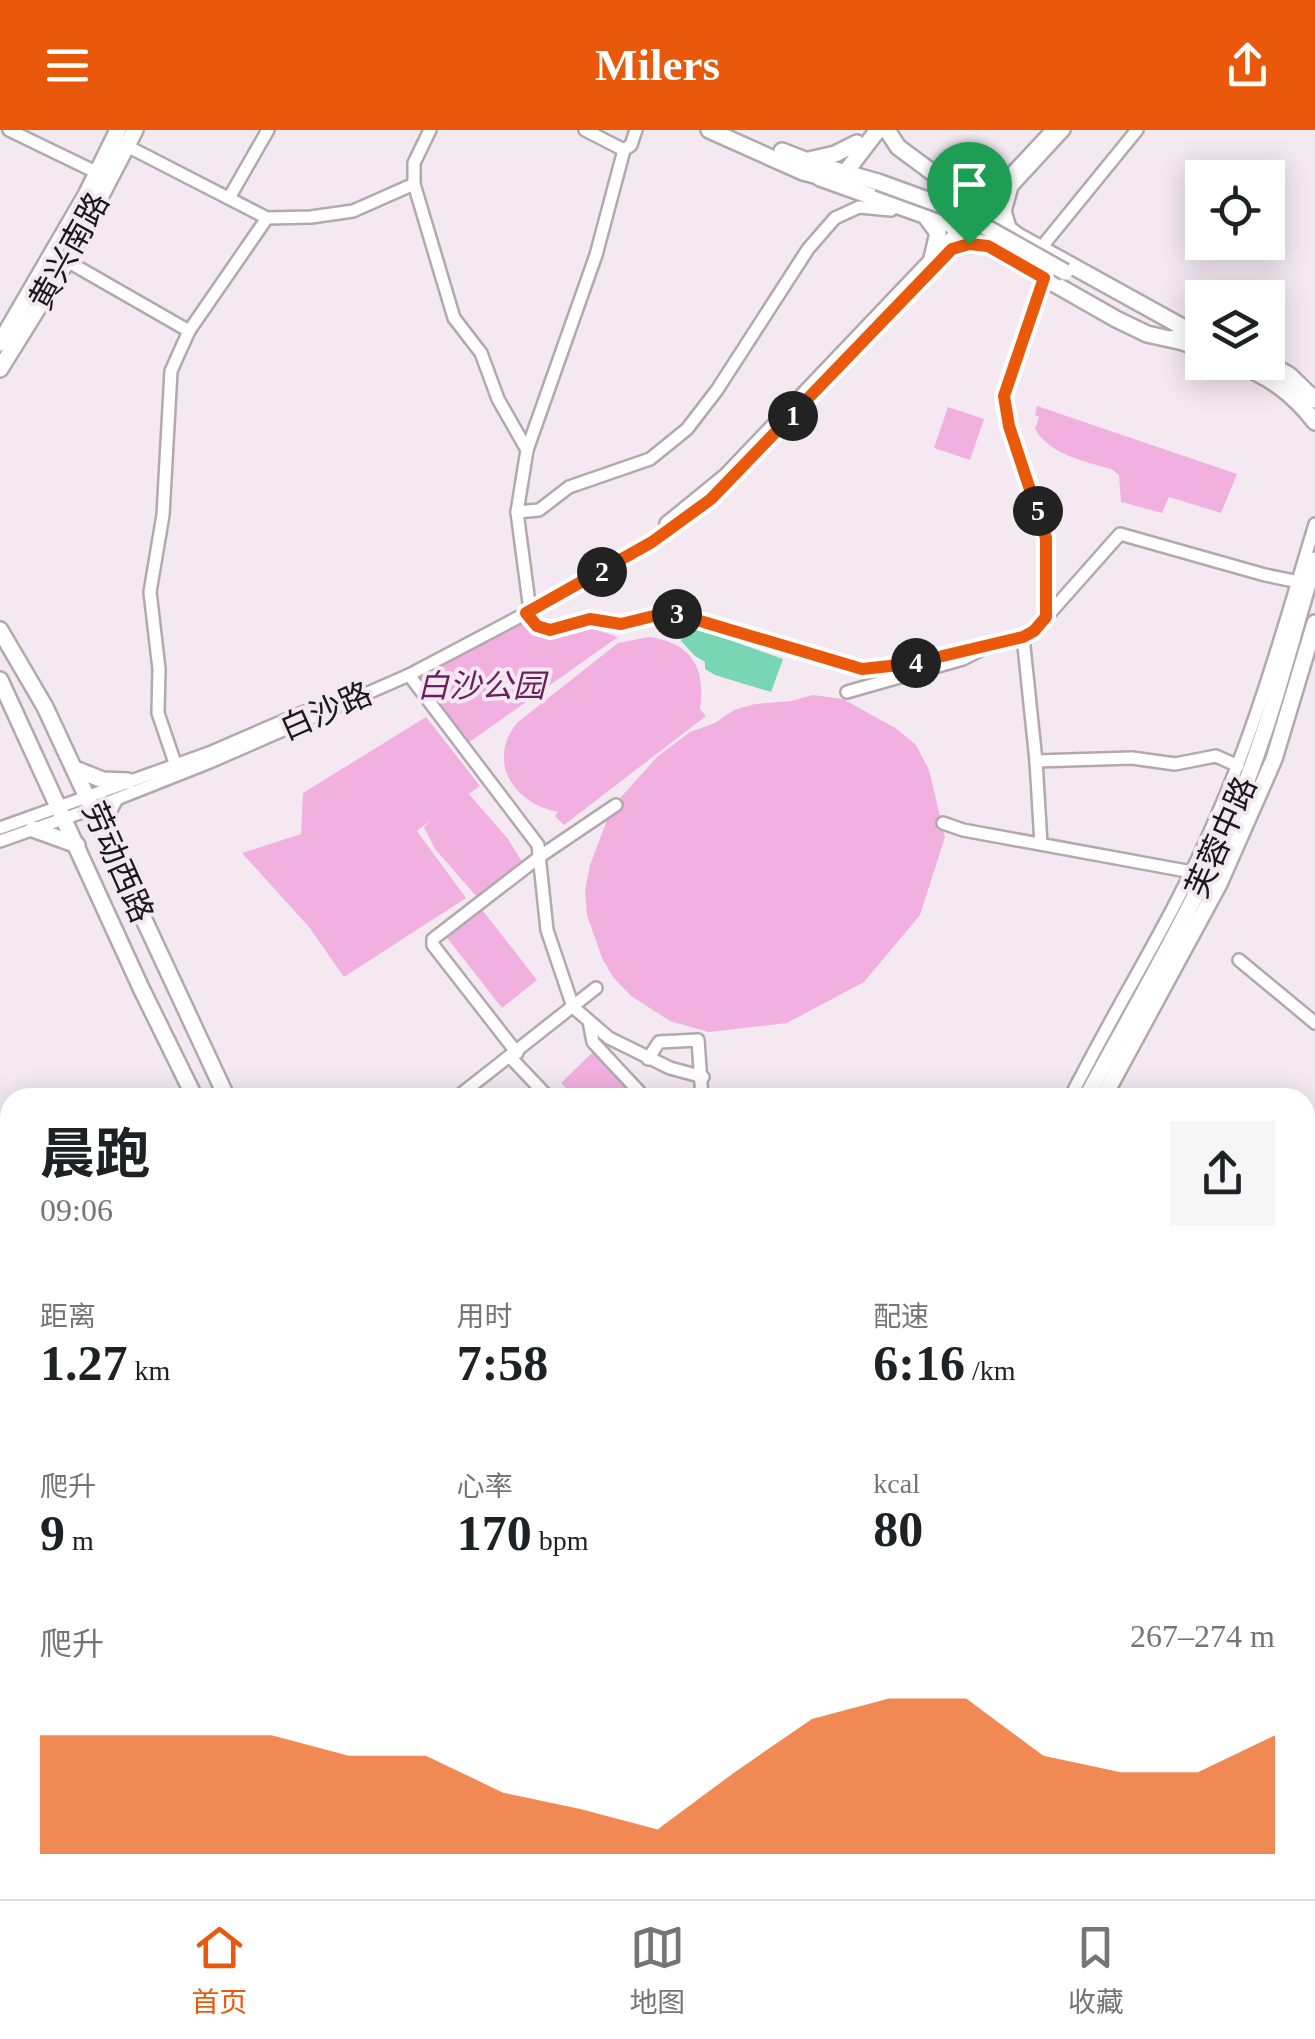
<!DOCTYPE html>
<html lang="zh">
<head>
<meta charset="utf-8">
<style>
	body { margin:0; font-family:"Times New Roman","Noto Sans SC",serif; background:#f6f6f6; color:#202124; height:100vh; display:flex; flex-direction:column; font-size:38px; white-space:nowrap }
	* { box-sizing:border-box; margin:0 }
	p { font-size:32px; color:#757577 }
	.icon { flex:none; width:55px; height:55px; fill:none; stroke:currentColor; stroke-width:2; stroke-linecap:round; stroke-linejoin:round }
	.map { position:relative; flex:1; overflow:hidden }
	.panel { position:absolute; left:0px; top:958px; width:1315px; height:812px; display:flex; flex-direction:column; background:#fff; border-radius:30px 30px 0 0; box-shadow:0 5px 25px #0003 }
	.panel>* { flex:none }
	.buttons { position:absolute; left:1185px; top:30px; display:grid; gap:20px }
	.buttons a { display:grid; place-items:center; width:100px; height:100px; border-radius:0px; background:#fff; box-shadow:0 5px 25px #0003; font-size:50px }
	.pin { position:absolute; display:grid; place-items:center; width:85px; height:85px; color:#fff; margin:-102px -42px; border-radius:50% 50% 50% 0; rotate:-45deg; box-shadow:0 0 10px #0007 }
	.pin .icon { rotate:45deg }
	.km { position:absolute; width:50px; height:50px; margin:-25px; border-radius:50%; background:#222; color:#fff; font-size:28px; line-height:50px; text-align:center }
	.round { display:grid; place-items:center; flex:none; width:105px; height:105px; border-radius:0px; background:#f6f6f6 }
	.headline { display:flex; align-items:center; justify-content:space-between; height:170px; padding:0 40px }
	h1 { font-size:55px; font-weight:700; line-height:75px }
	.stats { display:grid; grid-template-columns:repeat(3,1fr); gap:15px; height:170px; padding:10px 40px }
	.stats div { display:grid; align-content:center }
	.stats b { font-size:50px; font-weight:700 }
	.stats small { font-size:28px; font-weight:400 }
	.stats p { font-size:28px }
	.chart { height:280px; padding:20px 40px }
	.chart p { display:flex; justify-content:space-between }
	.chart svg { width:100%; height:180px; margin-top:10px; fill:#ea580c; opacity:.7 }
	header { display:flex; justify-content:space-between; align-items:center; height:130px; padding:0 40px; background:#ea580c; color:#fff; font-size:45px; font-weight:700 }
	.dock { display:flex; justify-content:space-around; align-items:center; height:140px; border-top:2px solid #e0e0e0; background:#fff; font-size:28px; color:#757577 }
	.dock a { display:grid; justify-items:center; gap:5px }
	.dock .on { color:#ea580c }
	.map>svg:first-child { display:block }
	.green { fill:#f2b0e0 }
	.water { fill:#79d6b4 }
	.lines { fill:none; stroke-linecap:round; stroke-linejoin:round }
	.minor-casing { stroke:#b3a8af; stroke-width:16 }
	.major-casing { stroke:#b3a8af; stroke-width:20 }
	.minor { stroke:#fff; stroke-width:11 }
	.major { stroke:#fff; stroke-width:15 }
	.major-bridge-casing { stroke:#b3a8af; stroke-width:20; stroke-linecap:butt }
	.major-bridge { stroke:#fff; stroke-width:15 }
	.route-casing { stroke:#fff; stroke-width:20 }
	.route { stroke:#ea580c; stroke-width:12 }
	.labels { text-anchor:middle; stroke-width:8; stroke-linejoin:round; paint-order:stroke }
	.street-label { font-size:32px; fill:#1b171a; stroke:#f4e9f1 }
	.park-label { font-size:32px; font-style:italic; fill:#6c1e5c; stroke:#f4e9f1 }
</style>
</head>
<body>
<header><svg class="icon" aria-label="menu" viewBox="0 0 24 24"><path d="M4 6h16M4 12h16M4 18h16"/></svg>Milers<svg class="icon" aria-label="share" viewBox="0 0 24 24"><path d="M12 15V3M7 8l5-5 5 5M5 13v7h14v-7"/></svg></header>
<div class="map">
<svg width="1315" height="1769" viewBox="0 0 1315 1769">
	<rect width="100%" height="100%" fill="#f4e9f1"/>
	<g class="green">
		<path d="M1037,276L1237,344L1221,383L1169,367L1162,383L1121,372L1119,345L1113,340C1086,331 1051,326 1035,299L1039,287L1035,285Z"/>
		<polygon points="948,277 984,289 970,330 934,318"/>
		<polygon points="522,489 533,500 550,509 588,497 618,507 468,613 417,548"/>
		<path d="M649,507C692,513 706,538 700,579L706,586L564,695L555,686L558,682C514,674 485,631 518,592L618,513Z"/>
		<polygon points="813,565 843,569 897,599 916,615 929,640 945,707 920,785 864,852 787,893 709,902 670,891 631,866 613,847 602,828 587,785 585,760 590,735 607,690 621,667 657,627 690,602 715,593 734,580 755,574 791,571"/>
		<polygon points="426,587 480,656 469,664 508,709 523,733 477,767 435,719 424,697 431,690 417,701 466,768 344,847 309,797 242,723 301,704 303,663"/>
		<polygon points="480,777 537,850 502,878 444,804"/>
		<polygon points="593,922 638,967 575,967 561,953"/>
	</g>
	<polygon class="water" points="687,495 783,529 771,562 715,545 705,539 705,532 695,526 681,511"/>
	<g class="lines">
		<defs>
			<g id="minor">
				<polyline points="9,0 104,46"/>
				<polyline points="430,0 414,33 414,54 454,188 481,223 498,269 527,320"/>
				<polyline points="585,0 624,20"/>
				<polyline points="127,16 267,88 311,87 353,81 414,54"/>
				<polyline points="993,63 1052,0"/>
				<polyline points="229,68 268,0"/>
				<polyline points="982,89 1064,0"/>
				<polyline points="1040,119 1137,0"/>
				<polyline points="67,131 189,201"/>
				<polyline points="1044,148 1004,265 1009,296 1046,408 1046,487"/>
				<polyline points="517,382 539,380 569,357 650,329 687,299 717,260 808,119 835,88 859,77 891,80"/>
				<polyline points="666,393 725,345 963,95"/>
				<polyline points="529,473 517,382 527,320 596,125 624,20 631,15 636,0"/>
				<polyline points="526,483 537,496 550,500 590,489 621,495 670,482 862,539 909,535 968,520"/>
				<polyline points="1023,507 1036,631 1132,628 1175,634 1216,626 1238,636"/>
				<polyline points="409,545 538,715 547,800 573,877 609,908 670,938 703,947"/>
				<polyline points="847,562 963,529 992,514 1023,507 1034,501 1120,404 1265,445 1304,453"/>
				<polyline points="1036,631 1041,714"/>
				<polyline points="176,636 158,583 159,539 150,462 163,385 171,241 189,201 267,88"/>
				<polyline points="943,693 963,700 1192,742"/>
				<polyline points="0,698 209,623 304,582"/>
				<polyline points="106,705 108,686 117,669"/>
				<polyline points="0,711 94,678 210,632 409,545 589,450 652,412 689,386 731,350 955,116"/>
				<polyline points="1239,830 1315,893"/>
				<polyline points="589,891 593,912 645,968"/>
				<polyline points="517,923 433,815 433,809 542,725 616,675"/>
				<polyline points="511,928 549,968"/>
				<polyline points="648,929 659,912 698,910 702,968"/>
				<polyline points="456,968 596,858"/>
				<path d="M1070,968C1117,874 1174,787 1215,690C1257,595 1285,493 1315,394"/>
				<polyline points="1305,1110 1315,1116"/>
				<polyline points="0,1366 10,1367"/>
				<polyline points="1305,1384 1315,1375"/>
				<polyline points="1305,1456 1315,1459"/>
				<polyline points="1305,1670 1315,1672"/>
				<polyline points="0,1738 10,1740"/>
				<polyline points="165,1760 166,1769"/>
				<polyline points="272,1760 273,1769"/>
				<polyline points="898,1760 907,1769"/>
				<polyline points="465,1769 467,1760"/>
				<polyline points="695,1769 699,1760"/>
				<polyline points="733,1769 736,1760"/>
				<polyline points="985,1769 993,1760"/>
				<polyline points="1125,1769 1131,1760"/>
			</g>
			<g id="major">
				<polyline points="709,0 803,42 830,49"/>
				<polyline points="887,0 898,17 1018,106 1188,200"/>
				<polyline points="782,21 818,35 878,52"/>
				<polyline points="809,30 835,24 857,13"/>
				<polyline points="820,48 949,94 1116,189 1147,204 1183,212"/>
				<polyline points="841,48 878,0"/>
				<polyline points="965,64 980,67 995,61"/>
				<polyline points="924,84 938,103 932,128"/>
				<polyline points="1008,98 1003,81 1009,60"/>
				<polyline points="952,119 969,114 982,115"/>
				<polyline points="1174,208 1202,220"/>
				<polyline points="0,213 86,65 118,0"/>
				<path d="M1233,232C1268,246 1292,262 1315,292"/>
				<polyline points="1266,232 1289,245 1315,270"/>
				<polyline points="0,239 67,131 135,0"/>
				<polyline points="0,500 45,577 227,968"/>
				<polyline points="0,550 141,858 195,968"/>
				<polyline points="75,639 103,650 128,651"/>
				<polyline points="33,699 77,715"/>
				<path d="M1086,968C1142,865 1202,764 1245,655C1274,582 1292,505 1315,430"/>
				<polyline points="1103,968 1219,754 1274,629 1315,493"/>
				<polyline points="916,1760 925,1769"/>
				<polyline points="943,1760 951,1769"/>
				<polyline points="711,1769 715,1760"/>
			</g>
		</defs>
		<use href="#minor" class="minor-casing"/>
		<use href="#major" class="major-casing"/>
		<use href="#minor" class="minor"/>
		<use href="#major" class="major"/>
		<defs>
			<polyline id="major-bridge" points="878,52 955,80 1065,142"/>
		</defs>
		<use href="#major-bridge" class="major-bridge-casing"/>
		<use href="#major-bridge" class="major-bridge"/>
	</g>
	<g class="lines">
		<defs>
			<polygon id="route" points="969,114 988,116 1044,148 1004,266 1009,296 1046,408 1046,487 1034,501 1023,507 909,534 862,539 670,482 621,494 590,489 550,500 537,496 526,483 652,412 711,369 952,119"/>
		</defs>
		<use href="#route" class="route-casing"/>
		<use href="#route" class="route"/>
	</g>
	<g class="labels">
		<g class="street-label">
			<text transform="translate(69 121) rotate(-61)" y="11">黄兴南路</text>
			<text transform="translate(326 581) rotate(-24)" y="11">白沙路</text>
			<text transform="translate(1221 707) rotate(-66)" y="11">芙蓉中路</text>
			<text transform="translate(118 732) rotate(66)" y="11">劳动西路</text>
		</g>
		<g class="park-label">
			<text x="481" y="567">白沙公园</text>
		</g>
	</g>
</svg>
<div class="buttons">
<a><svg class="icon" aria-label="locate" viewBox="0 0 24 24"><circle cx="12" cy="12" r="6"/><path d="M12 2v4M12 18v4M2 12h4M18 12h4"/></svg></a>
<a><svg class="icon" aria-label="layers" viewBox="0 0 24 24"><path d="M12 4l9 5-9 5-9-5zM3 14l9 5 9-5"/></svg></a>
</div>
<div class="pin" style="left:969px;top:114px;background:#1e9e55"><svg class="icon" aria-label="arrive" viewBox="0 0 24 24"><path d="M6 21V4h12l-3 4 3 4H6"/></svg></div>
<b class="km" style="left:793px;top:286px">1</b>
<b class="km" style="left:602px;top:442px">2</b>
<b class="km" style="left:677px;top:484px">3</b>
<b class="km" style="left:916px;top:533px">4</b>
<b class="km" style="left:1038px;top:381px">5</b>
<section class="panel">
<div class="headline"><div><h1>晨跑</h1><p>09:06</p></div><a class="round"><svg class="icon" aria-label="share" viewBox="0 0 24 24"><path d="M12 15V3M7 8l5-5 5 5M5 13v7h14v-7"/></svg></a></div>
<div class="stats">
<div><p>距离</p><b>1.27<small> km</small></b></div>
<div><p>用时</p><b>7:58</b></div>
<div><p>配速</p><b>6:16<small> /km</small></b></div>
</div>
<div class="stats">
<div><p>爬升</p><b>9<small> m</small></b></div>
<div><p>心率</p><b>170<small> bpm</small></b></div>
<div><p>kcal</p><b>80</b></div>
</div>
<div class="chart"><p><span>爬升</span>267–274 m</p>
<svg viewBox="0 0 160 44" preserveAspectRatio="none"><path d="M0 44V15L10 15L20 15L30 15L40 20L50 20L60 29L70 33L80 38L90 24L100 11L110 6L120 6L130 20L140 24L150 24L160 15V44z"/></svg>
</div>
</section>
</div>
<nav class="dock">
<a class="on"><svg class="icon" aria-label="home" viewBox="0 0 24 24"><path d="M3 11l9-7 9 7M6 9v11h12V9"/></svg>首页</a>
<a><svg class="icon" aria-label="map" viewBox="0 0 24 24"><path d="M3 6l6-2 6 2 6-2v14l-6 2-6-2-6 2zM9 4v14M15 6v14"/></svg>地图</a>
<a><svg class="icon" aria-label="saved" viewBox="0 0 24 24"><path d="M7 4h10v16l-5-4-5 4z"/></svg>收藏</a>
</nav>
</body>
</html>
